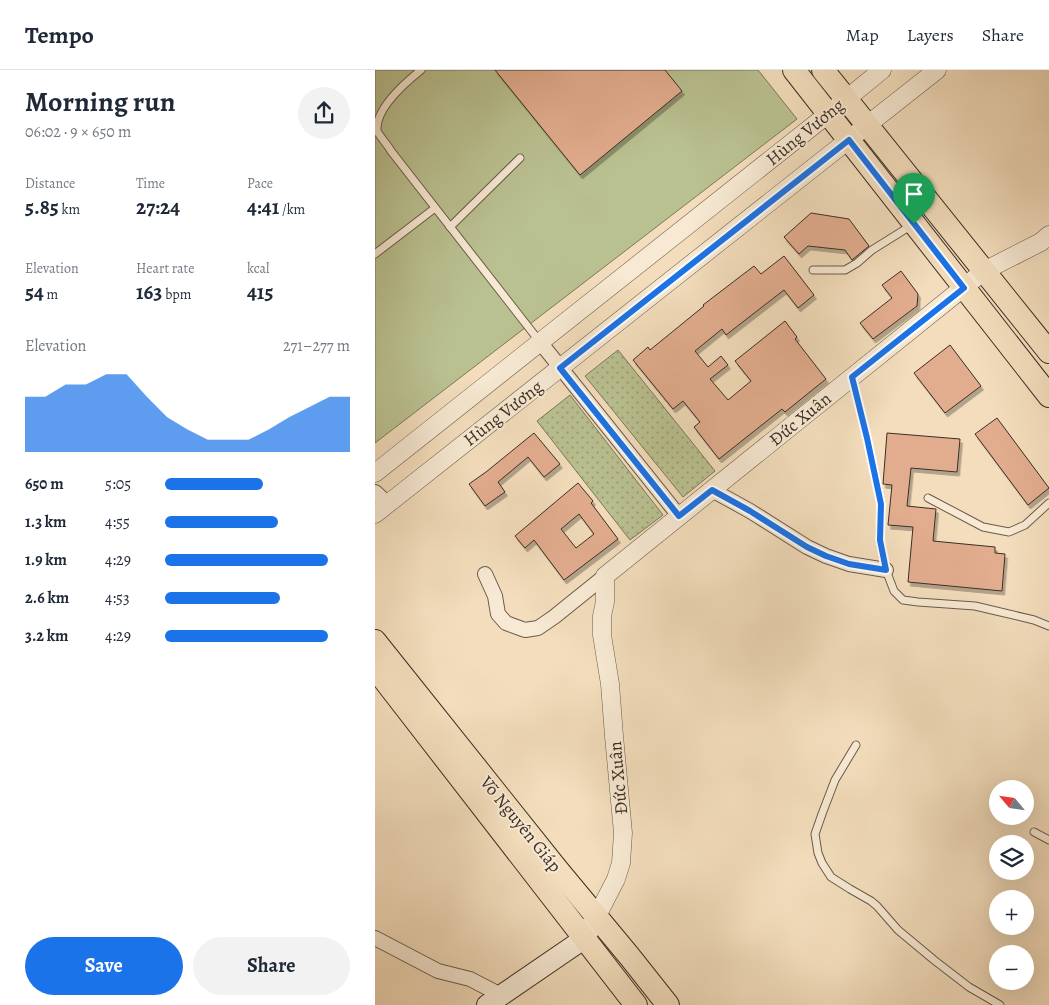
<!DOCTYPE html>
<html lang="en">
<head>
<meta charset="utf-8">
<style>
	body { margin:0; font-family:Alegreya,serif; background:#f2f2f3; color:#1f2937; height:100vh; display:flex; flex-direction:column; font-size:19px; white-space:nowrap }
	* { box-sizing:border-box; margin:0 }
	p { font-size:16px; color:#747a83 }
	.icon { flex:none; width:28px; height:28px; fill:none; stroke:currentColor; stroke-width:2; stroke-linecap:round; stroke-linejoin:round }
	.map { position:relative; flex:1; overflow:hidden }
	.details { display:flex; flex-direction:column; background:#fff; width:375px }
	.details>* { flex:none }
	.needle { width:32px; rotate:299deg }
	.fabs { position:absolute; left:614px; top:710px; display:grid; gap:10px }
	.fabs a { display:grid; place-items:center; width:45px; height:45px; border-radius:50%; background:#fff; box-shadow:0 5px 20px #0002; font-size:25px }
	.pin { position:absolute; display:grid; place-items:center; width:42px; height:42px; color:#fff; margin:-51px -21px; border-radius:50% 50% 50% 0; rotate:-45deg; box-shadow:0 0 5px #0007 }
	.pin .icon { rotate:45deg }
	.round { display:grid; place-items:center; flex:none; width:52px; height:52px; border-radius:26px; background:#f2f2f3 }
	.overview { display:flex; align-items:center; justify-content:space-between; height:85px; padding:0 25px }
	h1 { font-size:28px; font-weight:700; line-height:38px }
	.metrics { display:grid; grid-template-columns:repeat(3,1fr); gap:8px; height:85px; padding:5px 25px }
	.metrics div { display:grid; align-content:center }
	.metrics b { font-size:21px; font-weight:700 }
	.metrics small { font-size:14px; font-weight:400 }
	.metrics p { font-size:14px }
	.chart { height:140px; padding:10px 25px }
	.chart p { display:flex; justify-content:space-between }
	.chart svg { width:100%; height:90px; margin-top:5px; fill:#1a73e8; opacity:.7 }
	.primary-button { display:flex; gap:10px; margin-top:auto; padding:10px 25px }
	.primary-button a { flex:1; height:58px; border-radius:30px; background:#1a73e8; color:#fff; font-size:20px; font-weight:700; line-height:58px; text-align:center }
	.primary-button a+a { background:#f2f2f3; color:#1f2937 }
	ul { padding:0 25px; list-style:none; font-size:16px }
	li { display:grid; grid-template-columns:80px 60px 1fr; align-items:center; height:38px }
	li i { height:12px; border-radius:6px; background:#1a73e8 }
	header { display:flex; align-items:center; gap:30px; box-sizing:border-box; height:70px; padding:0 25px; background:#fff; border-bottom:1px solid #e0e1e3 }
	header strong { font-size:24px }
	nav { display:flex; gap:28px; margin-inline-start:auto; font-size:18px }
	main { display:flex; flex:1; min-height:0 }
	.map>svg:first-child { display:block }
	.park { fill:url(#park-dots); stroke:#7b785a }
	.pitch { fill:#bac191; stroke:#7b785a }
	.building { fill:#e2ad8f; stroke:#3c2e24; fill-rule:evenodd; filter:url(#shadow) }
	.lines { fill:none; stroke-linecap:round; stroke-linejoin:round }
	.service-casing { stroke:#6a5a4a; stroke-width:9 }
	.minor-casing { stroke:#6a5a4a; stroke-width:16 }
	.tertiary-casing { stroke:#6a5a4a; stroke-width:19 }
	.secondary-casing { stroke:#3c2e24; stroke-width:22 }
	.primary-casing { stroke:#3c2e24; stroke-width:24 }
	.service { stroke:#f7e9d3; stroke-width:7 }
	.minor { stroke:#f7e9d3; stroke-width:14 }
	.tertiary { stroke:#f7e9d3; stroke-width:18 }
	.secondary { stroke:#f7e9d3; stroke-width:20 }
	.primary { stroke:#f3ddbc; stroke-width:22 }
	.route-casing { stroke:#fff; stroke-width:10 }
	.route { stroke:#1a73e8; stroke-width:6 }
	.labels { text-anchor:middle; stroke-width:4; stroke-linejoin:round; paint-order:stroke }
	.street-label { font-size:18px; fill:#3c2e24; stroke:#f7e9d3 }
</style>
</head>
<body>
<header>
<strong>Tempo</strong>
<nav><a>Map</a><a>Layers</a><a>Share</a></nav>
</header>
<main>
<section class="details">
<div class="overview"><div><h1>Morning run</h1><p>06:02 · 9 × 650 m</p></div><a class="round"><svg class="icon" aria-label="share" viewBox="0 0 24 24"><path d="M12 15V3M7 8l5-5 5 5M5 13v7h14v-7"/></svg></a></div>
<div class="metrics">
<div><p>Distance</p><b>5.85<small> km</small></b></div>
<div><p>Time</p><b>27:24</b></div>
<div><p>Pace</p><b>4:41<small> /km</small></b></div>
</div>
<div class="metrics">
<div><p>Elevation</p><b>54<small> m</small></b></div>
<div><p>Heart rate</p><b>163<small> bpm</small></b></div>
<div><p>kcal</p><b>415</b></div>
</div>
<div class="chart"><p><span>Elevation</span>271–277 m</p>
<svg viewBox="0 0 160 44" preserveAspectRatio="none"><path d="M0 44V17L10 17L20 11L30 11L40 6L50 6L60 17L70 27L80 33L90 38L100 38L110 38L120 33L130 27L140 22L150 17L160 17V44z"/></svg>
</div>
<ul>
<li><b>650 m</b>5:05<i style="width:53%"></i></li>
<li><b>1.3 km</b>4:55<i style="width:61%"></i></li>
<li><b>1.9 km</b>4:29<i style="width:88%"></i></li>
<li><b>2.6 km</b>4:53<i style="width:62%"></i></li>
<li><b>3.2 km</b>4:29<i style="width:88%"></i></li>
</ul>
<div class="primary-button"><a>Save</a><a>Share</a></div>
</section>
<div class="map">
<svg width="674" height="935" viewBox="0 0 674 935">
	<defs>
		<pattern id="park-dots" width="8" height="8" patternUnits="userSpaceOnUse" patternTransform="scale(1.25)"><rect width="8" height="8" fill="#bac191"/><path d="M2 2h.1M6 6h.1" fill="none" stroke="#989d76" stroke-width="1.8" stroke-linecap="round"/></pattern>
		<filter id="shadow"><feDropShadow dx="2.5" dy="4" stdDeviation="0" flood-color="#0004"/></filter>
	</defs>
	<rect width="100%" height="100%" fill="#f3ddbc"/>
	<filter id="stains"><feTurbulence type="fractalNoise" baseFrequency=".004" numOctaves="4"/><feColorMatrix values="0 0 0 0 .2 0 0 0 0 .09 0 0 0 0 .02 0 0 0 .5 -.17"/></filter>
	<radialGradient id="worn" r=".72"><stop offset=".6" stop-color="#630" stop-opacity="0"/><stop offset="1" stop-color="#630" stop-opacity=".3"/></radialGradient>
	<g class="park">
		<polygon points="243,280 340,401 308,427 210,306"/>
		<polygon points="195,325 288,445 255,470 162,351"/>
	</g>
	<polygon class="pitch" points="0,0 383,0 422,49 0,373"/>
	<g class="building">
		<polygon points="120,0 290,0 307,21 205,105"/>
		<polygon points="436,143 474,149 494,176 477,190 470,180 433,176 424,184 409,167"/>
		<polygon points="409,186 439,225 423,238 409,220 351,265 347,259 320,281 333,297 346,286 353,295 335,309 353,330 376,311 360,291 410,251 422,267 420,269 451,309 410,342 407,339 344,389 319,357 325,352 308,331 298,339 258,290 273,277 275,280 329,236 328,235 379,196 386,204"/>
		<polygon points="526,201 543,224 542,236 498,269 485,253 517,228 507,215"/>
		<polygon points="575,275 606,316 570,343 539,303"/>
		<polygon points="622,348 674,418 653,435 600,364"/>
		<polygon points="159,363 185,394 169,407 153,387 123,412 130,422 110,436 94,414 111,402"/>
		<polygon points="512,363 585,369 582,402 536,398 532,436 561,439 558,471 620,477 620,483 630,484 627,521 533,512 538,457 513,455 517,415 508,414"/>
		<path d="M203,413L218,431L216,433L243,469L189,510L159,470L150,478L140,466ZM204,444L219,464L201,478L186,459Z"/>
	</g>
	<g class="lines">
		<defs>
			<g id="service">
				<path d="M46,0C31,12 0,38 2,61C6,68 12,74 16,81L165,272"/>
				<polyline points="75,157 145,88"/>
				<polyline points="0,184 60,138"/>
				<polyline points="438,200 470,200 482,193 497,180 537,155"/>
				<polyline points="477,307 492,368 506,433 505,471 511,500 519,521 528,530 543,532 600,536 659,550 674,556"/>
				<polyline points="553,428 608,457 634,462 650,455 674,433"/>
				<polyline points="481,675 460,710 447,744 440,764 443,783 447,793 456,807 475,819 496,831 502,836 523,860 559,890 594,917 625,935"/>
				<polyline points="659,762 674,770"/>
			</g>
			<g id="minor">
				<polyline points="165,272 304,446"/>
				<polyline points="337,420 375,441 432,477 451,486 474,494 511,500"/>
				<polyline points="0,422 13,434"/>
				<polyline points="110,504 120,526 123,544 131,553 150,560 163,558 179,547 230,506"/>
				<polyline points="0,868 63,901 95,909 126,925"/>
			</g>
			<g id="tertiary">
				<polyline points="0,403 453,44 507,0"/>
				<polyline points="0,444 562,0"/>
				<polyline points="222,846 241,809 246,793 248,763 239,666 235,614 227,565 227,546 230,532 230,506 609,201 666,172 674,165"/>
			</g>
			<polyline id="secondary" points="112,935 210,868 217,854"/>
			<g id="primary">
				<polyline points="419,0 674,326"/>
				<polyline points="448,0 674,282"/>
				<polyline points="0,571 182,799 255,887 293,935"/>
				<polyline points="0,598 261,935"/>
			</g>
		</defs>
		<use href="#service" class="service-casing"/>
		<use href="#minor" class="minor-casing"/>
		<use href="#tertiary" class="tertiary-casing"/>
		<use href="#secondary" class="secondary-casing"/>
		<use href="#primary" class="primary-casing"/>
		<use href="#service" class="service"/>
		<use href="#minor" class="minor"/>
		<use href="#tertiary" class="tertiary"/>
		<use href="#secondary" class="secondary"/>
		<use href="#primary" class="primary"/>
	</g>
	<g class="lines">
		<defs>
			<polygon id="route" points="474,70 589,218 477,307 492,368 506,434 505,470 511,500 474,494 451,486 432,477 375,441 337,420 304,446 185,298"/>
		</defs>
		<use href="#route" class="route-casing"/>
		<use href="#route" class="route"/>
	</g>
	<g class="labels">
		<g class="street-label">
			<text transform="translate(430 62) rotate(-39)" y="6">Hùng Vương</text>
			<text transform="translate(128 343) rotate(-38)" y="6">Hùng Vương</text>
			<text transform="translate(425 349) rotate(-39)" y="6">Đức Xuân</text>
			<text transform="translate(243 708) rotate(-95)" y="6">Đức Xuân</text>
			<text transform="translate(146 754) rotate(51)" y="6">Võ Nguyên Giáp</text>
		</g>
	</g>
	<rect width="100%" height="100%" filter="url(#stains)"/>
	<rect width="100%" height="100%" fill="url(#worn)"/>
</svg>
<div class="fabs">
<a><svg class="needle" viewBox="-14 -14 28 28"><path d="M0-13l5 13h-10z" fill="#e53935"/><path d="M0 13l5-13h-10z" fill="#747a83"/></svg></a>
<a><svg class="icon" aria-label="layers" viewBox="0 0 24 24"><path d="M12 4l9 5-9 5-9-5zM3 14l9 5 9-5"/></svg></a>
<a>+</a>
<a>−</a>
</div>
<div class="pin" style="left:539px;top:154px;background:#1e9e55"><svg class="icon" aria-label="arrive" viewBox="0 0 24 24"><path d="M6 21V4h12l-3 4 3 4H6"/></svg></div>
</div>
</main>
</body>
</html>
